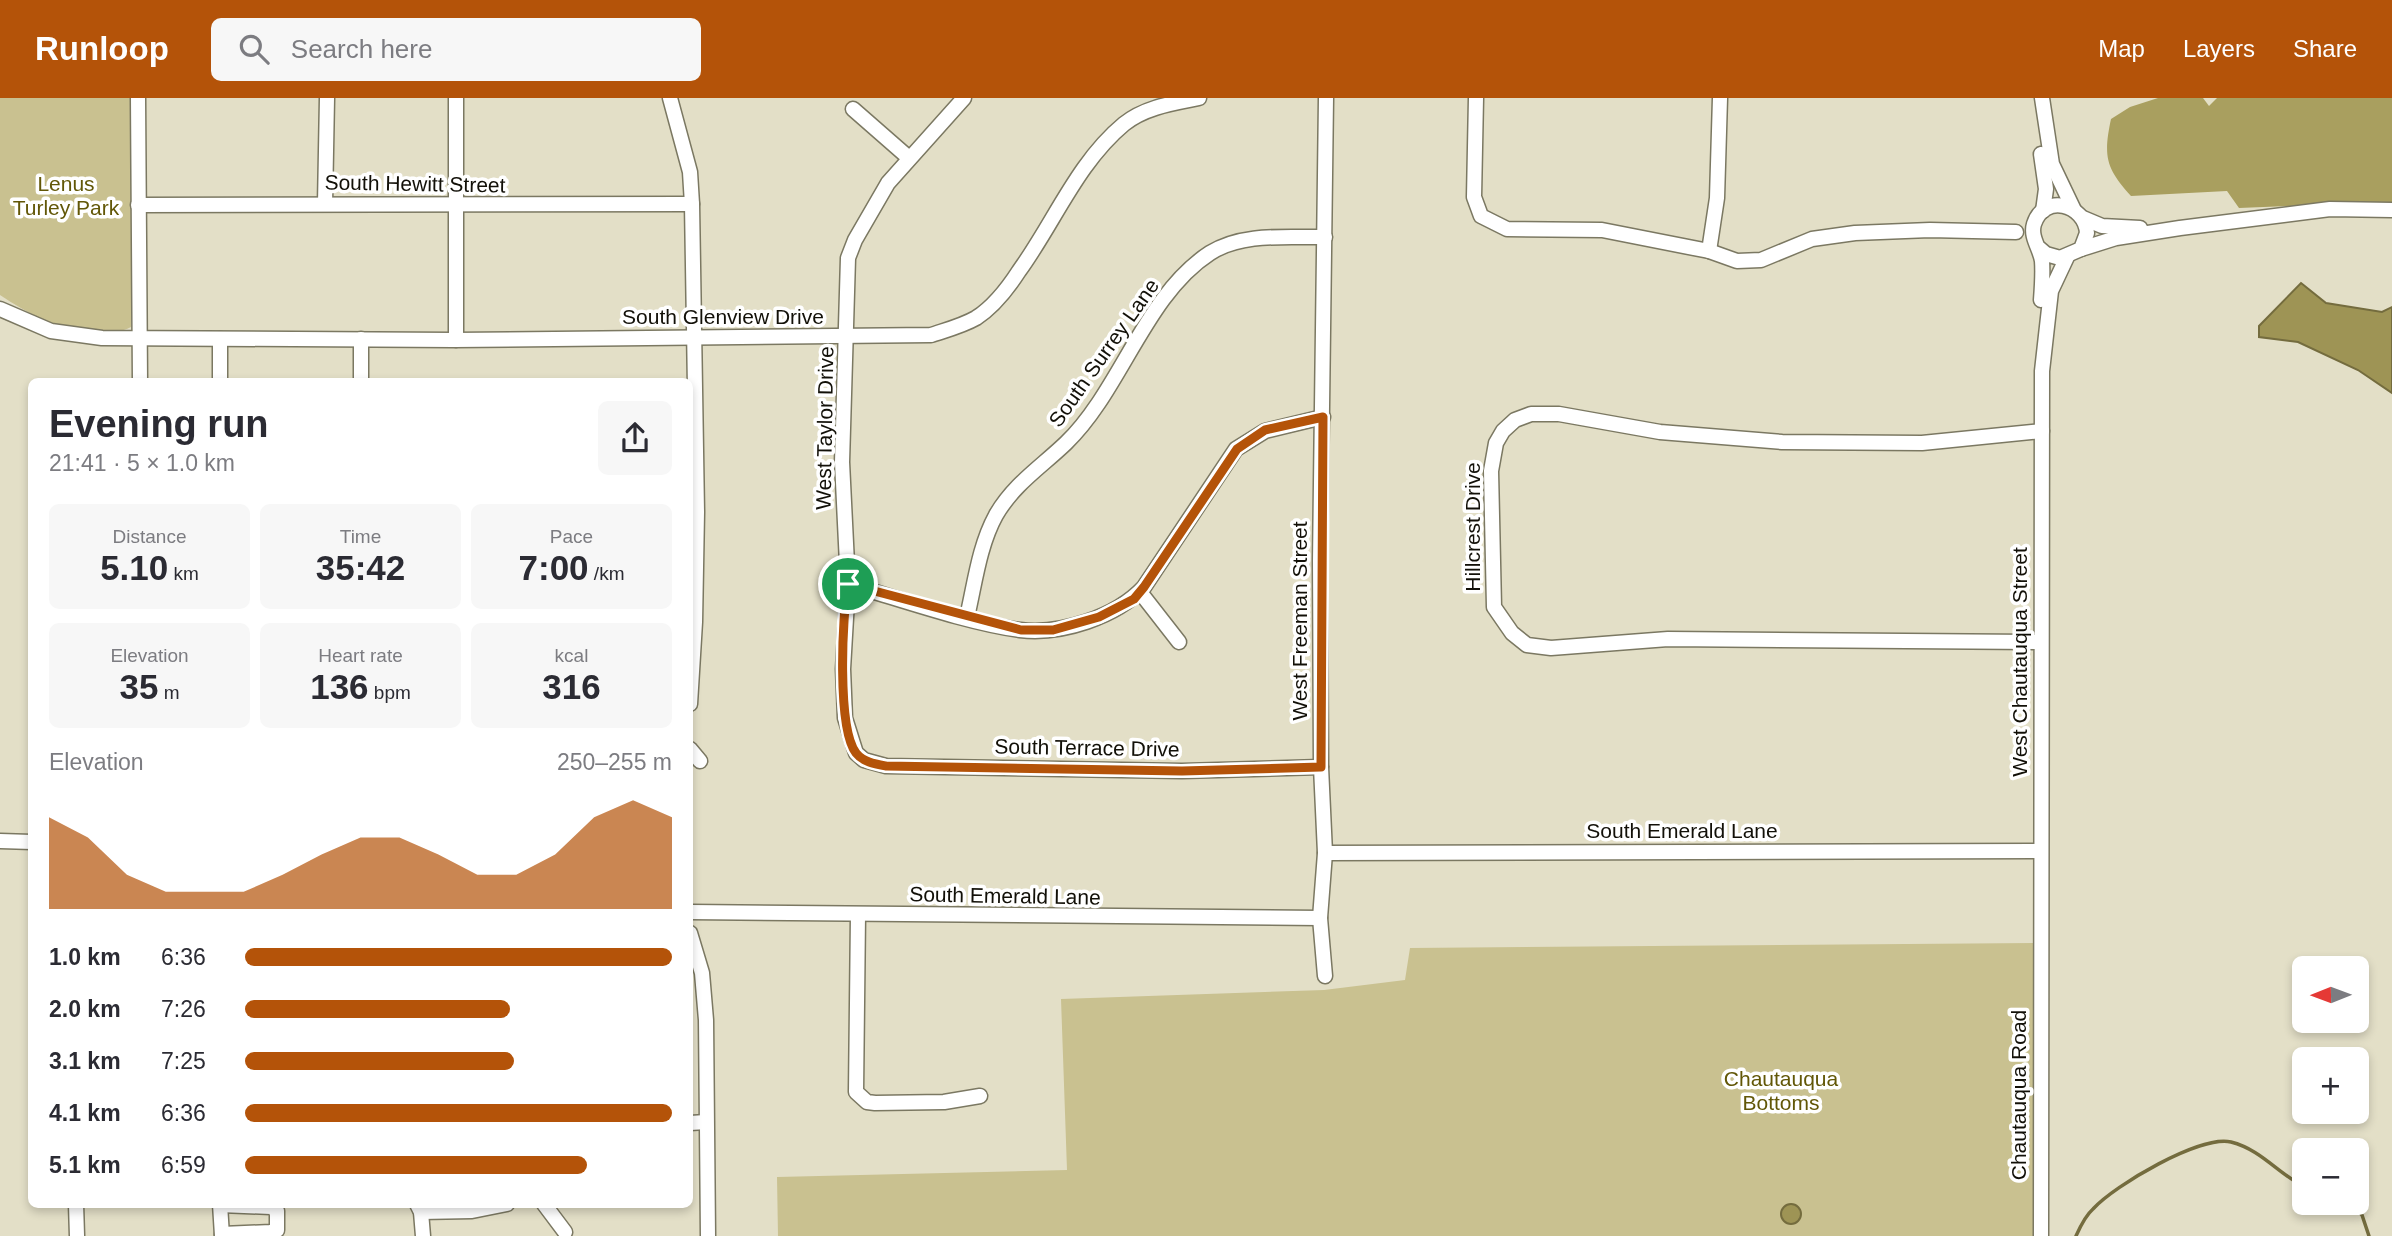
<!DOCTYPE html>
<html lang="en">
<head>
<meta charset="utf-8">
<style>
	body { margin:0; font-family:Helvetica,sans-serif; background:#f7f7f7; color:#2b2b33; height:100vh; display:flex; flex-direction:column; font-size:26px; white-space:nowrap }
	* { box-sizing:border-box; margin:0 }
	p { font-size:23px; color:#7c7c81 }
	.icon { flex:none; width:38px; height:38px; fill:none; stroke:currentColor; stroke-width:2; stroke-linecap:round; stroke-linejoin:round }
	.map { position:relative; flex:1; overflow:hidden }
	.drawer { position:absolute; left:28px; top:280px; width:665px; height:830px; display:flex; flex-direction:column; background:#fff; border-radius:10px; box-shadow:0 4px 10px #0003 }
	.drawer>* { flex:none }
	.needle { width:46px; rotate:269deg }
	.fabs { position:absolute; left:2292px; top:858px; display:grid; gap:14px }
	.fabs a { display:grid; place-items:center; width:77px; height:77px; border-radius:10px; background:#fff; box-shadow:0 4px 10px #0003; font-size:35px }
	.pin { position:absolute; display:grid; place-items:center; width:60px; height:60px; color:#fff; margin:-30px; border:4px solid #fff; border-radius:50%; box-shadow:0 2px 7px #0007 }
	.round { display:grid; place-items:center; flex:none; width:74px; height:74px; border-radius:10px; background:#f7f7f7 }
	.overview { display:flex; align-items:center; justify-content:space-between; height:119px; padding:0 21px }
	h1 { font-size:38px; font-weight:700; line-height:52px }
	.stats { display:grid; grid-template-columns:repeat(3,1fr); gap:10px; height:119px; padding:7px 21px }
	.stats div { display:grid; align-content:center; border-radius:10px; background:#f7f7f7; text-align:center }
	.stats b { font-size:35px; font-weight:700 }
	.stats small { font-size:19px; font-weight:400 }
	.stats p { font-size:19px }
	.chart { height:196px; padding:14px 21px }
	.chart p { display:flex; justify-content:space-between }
	.chart svg { width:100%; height:126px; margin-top:7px; fill:#b45309; opacity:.7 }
	ul { padding:0 21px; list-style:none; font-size:23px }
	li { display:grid; grid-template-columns:112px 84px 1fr; align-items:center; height:52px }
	li i { height:18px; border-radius:9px; background:#b45309 }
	header { display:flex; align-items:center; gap:42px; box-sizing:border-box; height:98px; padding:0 35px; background:#b45309; color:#fff }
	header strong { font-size:33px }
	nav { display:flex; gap:38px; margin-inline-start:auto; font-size:24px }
	.search { width:490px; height:63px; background:#f7f7f7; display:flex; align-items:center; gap:18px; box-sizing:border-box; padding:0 24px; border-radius:10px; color:#7c7c81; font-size:26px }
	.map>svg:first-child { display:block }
	.green { fill:#c9c190 }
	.forest { fill:#a99f5f }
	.water { fill:#9e9455; stroke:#746c3e; stroke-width:2 }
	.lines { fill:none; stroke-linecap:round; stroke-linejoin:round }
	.stream { stroke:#746c3e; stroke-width:3.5 }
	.minor-casing { stroke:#7b7862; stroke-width:17 }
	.minor { stroke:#fff; stroke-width:14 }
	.route-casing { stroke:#fff; stroke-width:14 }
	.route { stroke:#b45309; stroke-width:9 }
	.labels { text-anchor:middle; stroke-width:7; stroke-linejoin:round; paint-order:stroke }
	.park-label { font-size:21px; fill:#625707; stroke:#fff }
	.street-label { font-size:21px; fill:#121008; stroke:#fff }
</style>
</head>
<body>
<header>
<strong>Runloop</strong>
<div class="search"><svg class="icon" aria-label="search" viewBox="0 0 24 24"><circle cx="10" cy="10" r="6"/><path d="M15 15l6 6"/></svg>Search here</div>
<nav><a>Map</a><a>Layers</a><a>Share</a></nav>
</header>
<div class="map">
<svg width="2392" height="1138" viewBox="0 0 2392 1138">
	<rect width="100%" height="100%" fill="#e3dfc7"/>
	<g class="green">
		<path d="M0,0H132L131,229C90,249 34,220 0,197Z"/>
		<polygon points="2039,845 2041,1138 778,1138 777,1079 1067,1072 1061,901 1324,892 1405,882 1410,850"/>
	</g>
	<path class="forest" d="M2158,0H2203L2209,8L2217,0H2392V104L2239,110L2227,93L2131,98C2106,70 2103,59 2111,21L2130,9Z"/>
	<g class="water">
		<polygon points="2301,185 2326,205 2382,214 2392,209 2392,295 2358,272 2298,244 2259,239 2259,228"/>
		<circle cx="1791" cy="1116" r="10"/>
	</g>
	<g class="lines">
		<g class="stream">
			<polyline points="2348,1104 2362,1117 2369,1138"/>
			<path d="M2076,1138C2080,1129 2085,1118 2093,1111C2115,1087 2200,1037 2231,1044C2262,1052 2278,1076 2305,1089"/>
		</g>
		<defs>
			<g id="minor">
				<polyline points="138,0 140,284"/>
				<polyline points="456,0 456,242"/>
				<polyline points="670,0 690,74 692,106 697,414 695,524 690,606"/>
				<polyline points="964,0 888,85 855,142 848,160 842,364 848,486 843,571 845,620 856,655 864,662 886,668 1182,673 1321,669"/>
				<polyline points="1476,0 1474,99 1481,118 1507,131 1602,132 1709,153 1737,163 1761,162 1812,141 1855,135 1930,132 2016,134"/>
				<polyline points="2042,0 2052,66 2073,110"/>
				<polyline points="853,11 909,60"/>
				<polyline points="2041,56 2046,91 2043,113"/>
				<polyline points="325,106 327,0"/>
				<polyline points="138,107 692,106"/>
				<polyline points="2083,120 2102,128 2140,130"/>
				<path d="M2039,150L2046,156L2060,160L2081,151L2087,135C2085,106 2044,95 2034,126C2030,139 2040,150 2042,163C2043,176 2042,189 2041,202"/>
				<polyline points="2081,151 2116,140 2180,130 2330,111 2392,112"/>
				<polyline points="1709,153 1717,100 1720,0"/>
				<path d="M0,211L51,233L102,240L454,242L931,237C946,232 962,228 976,220C993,209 1008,190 1019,173C1054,125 1077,65 1124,26C1145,9 1174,5 1199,0"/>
				<polyline points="220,241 220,284"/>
				<polyline points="361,241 361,284"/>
				<path d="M848,486C900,501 968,525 1020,532C1061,537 1116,519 1144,489L1236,351L1265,333L1323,319"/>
				<polyline points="1140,494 1179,544"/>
				<path d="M967,519C975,485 979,448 996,417C1014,386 1041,369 1066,345C1121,292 1145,197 1210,155C1243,134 1288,140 1325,139"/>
				<polyline points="2041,544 1668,541 1551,550 1527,547 1512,535 1494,509 1491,373 1496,345 1503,333 1515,322 1531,316 1559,316 1660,334 1782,344 1922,345 2042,333"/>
				<polyline points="690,651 700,663"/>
				<polyline points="0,743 32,744"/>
				<polyline points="1325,755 2039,753"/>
				<polyline points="690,814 1320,820"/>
				<polyline points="858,817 856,994 867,1004 875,1005 944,1004 980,998"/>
				<polyline points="690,835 702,875 706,922 708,1138"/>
				<polyline points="1325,878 1320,820 1325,755 1321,669 1320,463 1326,0"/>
				<polyline points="690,1025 706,1024"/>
				<polyline points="76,1106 77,1138"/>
				<polyline points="220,1106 222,1138"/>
				<polyline points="417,1106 421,1114 423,1138"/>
				<polyline points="544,1106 565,1134"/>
				<polyline points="220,1107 271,1109 277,1113 277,1132 271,1134 222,1136"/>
				<polyline points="421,1114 472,1113 507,1106"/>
				<polyline points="2041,1138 2042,273 2051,193 2067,159"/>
			</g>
		</defs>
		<use href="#minor" class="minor-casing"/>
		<use href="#minor" class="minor"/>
	</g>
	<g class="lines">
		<defs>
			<path id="route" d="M1323,319L1321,669L1182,673L886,668C875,666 863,664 856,655C837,630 842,518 848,486L1021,532H1053L1099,519L1134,501L1144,489L1237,351L1265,332Z"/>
		</defs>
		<use href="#route" class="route-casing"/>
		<use href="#route" class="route"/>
	</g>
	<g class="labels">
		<g class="park-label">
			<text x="66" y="93">Lenus<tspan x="66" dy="24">Turley Park</tspan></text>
			<text x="1781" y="988">Chautauqua<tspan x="1781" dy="24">Bottoms</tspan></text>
		</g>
		<g class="street-label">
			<text transform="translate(415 86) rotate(1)" y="7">South Hewitt Street</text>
			<text x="723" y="226">South Glenview Drive</text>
			<text transform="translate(1104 255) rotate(-55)" y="7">South Surrey Lane</text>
			<text transform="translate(825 330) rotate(-89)" y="7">West Taylor Drive</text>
			<text transform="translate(1473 429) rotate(-90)" y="7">Hillcrest Drive</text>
			<text transform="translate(1300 523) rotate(-90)" y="7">West Freeman Street</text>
			<text transform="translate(2020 564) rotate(-90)" y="7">West Chautauqua Street</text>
			<text transform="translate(1087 650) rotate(1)" y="7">South Terrace Drive</text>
			<text x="1682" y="740">South Emerald Lane</text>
			<text transform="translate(1005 798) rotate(1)" y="7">South Emerald Lane</text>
			<text transform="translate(2019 997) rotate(-90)" y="7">Chautauqua Road</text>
		</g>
	</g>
</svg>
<div class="fabs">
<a><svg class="needle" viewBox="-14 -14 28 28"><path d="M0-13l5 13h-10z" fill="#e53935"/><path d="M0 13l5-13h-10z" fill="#7c7c81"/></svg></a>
<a>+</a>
<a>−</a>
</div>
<div class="pin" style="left:848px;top:486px;background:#1e9e55"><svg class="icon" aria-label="arrive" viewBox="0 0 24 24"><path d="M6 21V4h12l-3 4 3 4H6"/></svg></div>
<section class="drawer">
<div class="overview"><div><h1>Evening run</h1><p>21:41 · 5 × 1.0 km</p></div><a class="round"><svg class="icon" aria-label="share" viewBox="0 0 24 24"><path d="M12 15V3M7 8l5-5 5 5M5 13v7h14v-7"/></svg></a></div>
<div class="stats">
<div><p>Distance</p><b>5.10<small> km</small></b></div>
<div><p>Time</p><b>35:42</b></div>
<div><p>Pace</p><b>7:00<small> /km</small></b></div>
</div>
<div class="stats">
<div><p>Elevation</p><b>35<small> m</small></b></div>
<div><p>Heart rate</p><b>136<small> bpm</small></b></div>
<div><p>kcal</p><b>316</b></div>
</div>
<div class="chart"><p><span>Elevation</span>250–255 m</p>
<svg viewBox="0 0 160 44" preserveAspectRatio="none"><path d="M0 44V12L10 19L20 32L30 38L40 38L50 38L60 32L70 25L80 19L90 19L100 25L110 32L120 32L130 25L140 12L150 6L160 12V44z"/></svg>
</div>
<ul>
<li><b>1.0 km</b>6:36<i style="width:100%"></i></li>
<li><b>2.0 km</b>7:26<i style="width:62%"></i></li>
<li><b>3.1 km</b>7:25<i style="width:63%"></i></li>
<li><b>4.1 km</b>6:36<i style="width:100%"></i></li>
<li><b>5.1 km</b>6:59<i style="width:80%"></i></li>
</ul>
</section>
</div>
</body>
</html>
